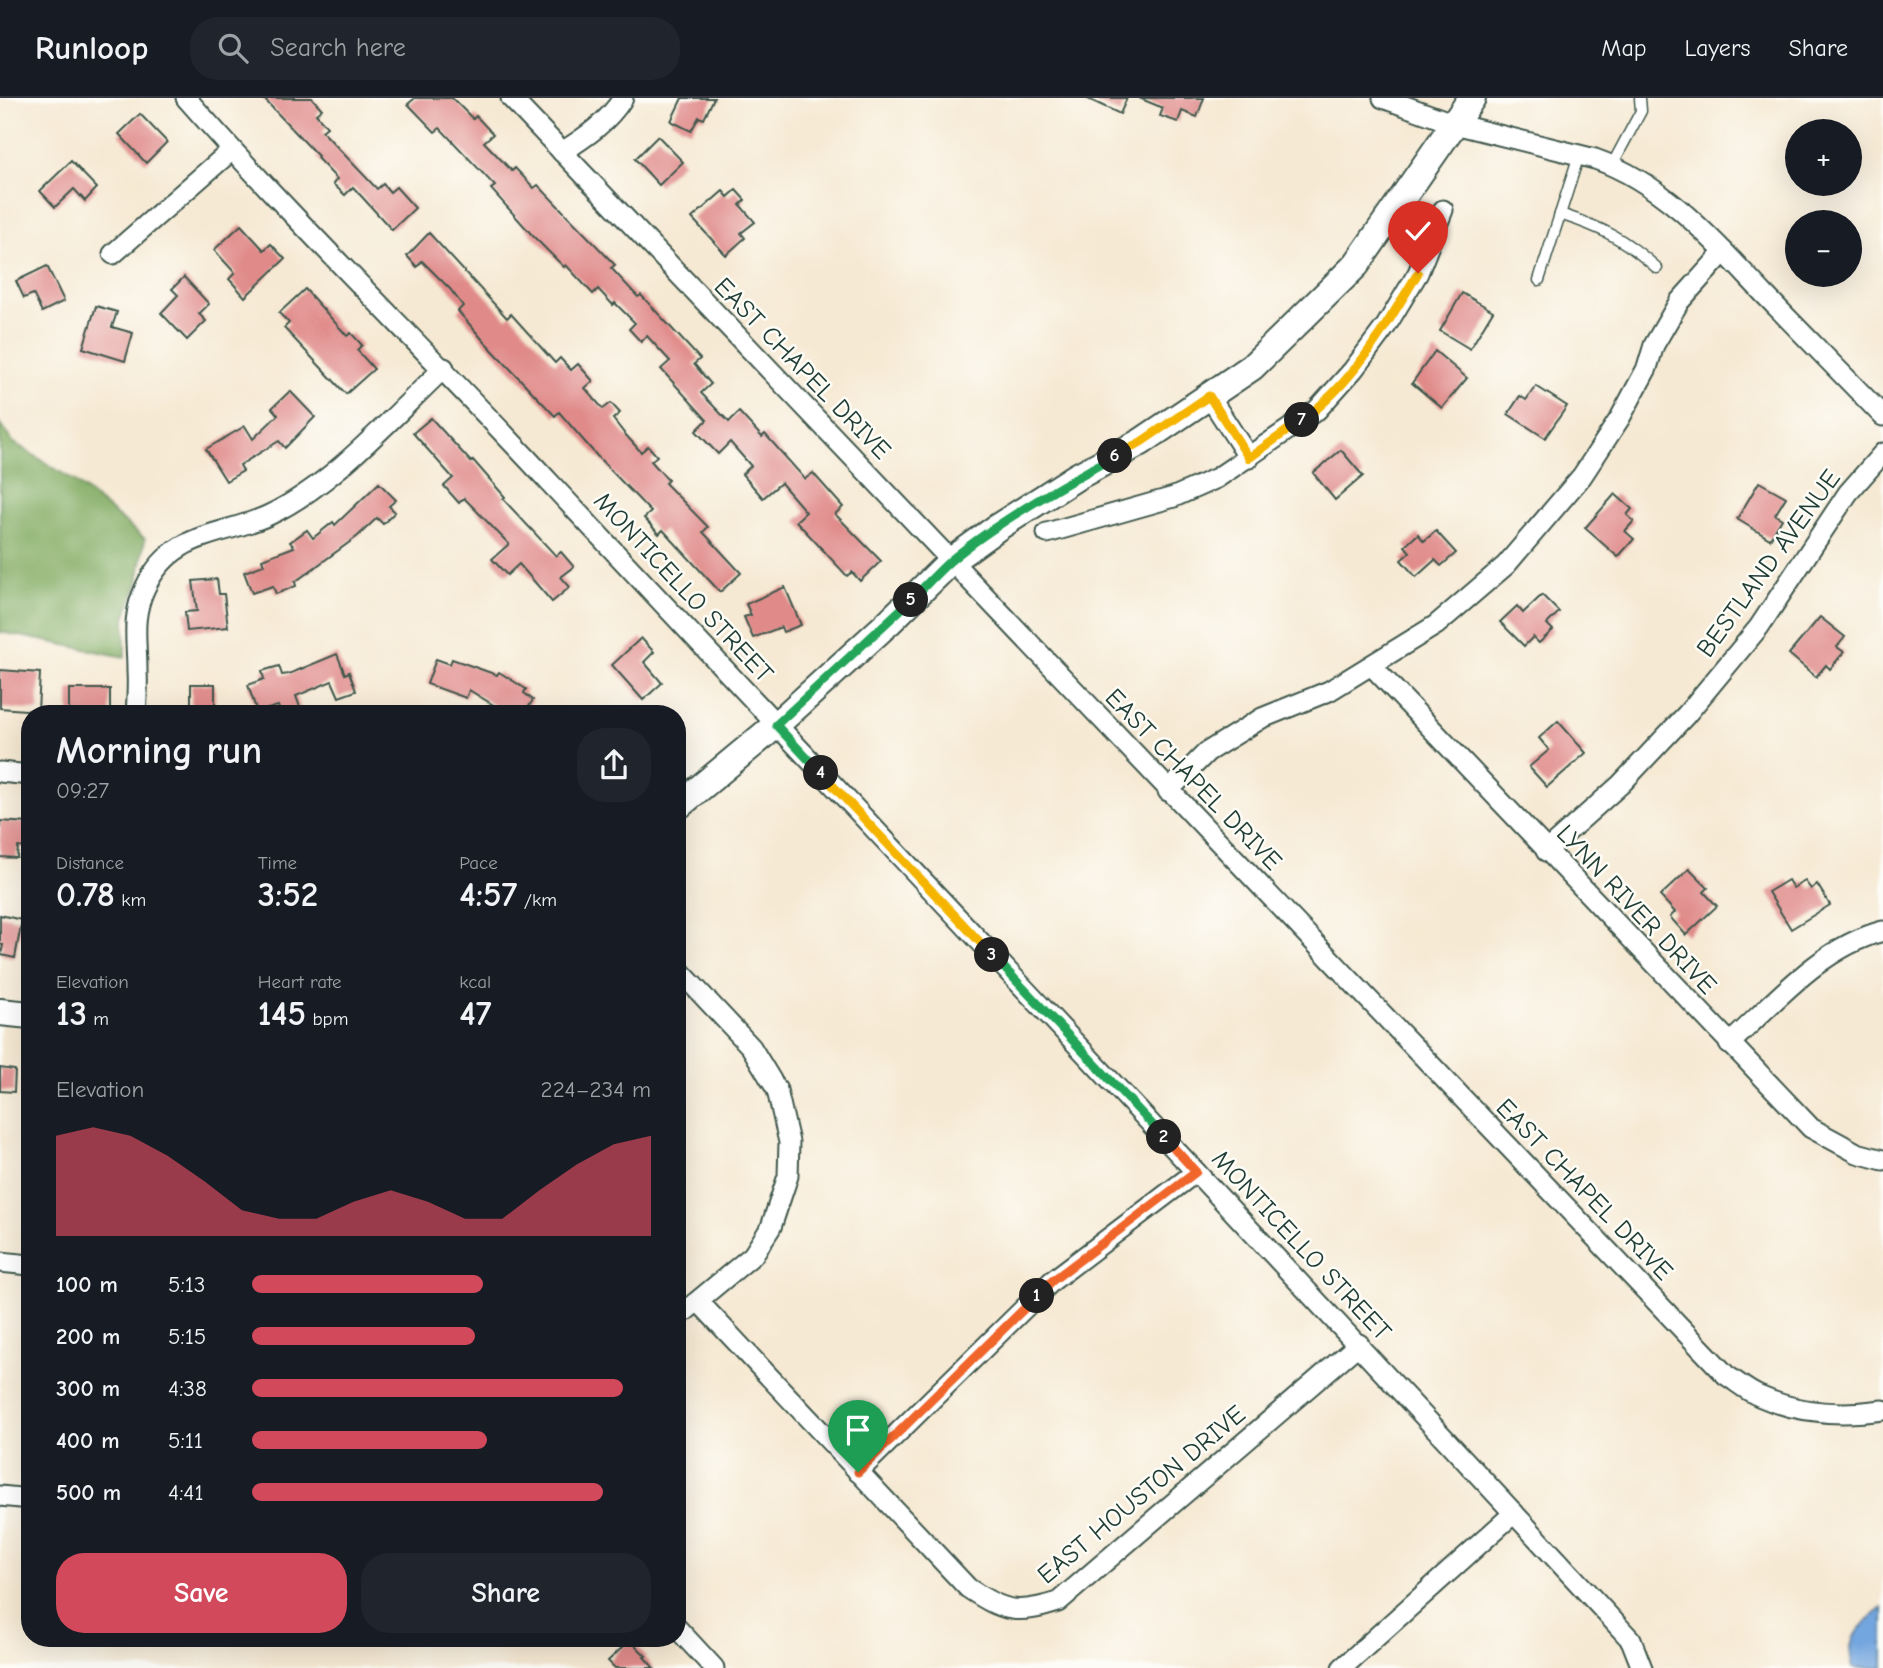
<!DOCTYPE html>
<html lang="en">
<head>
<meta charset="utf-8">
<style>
	body { margin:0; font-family:"Comic Neue",sans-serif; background:#20242c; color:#f1f3f6; height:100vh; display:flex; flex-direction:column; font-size:26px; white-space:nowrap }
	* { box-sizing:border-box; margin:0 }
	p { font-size:23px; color:#9ea1a6 }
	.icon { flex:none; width:38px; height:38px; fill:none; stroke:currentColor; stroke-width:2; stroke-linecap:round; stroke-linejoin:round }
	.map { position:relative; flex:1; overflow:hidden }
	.details { position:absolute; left:21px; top:607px; width:665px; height:942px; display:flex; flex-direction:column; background:#171b24; border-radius:28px; box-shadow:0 7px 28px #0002 }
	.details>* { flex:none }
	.controls { position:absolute; left:1785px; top:21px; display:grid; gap:14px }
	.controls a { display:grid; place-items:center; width:77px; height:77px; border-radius:50%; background:#171b24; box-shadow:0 7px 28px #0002; font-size:35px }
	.pin { position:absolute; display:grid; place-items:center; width:60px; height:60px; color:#fff; margin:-72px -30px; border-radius:50% 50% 50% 0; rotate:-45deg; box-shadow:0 0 7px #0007 }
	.pin .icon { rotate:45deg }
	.km { position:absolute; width:35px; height:35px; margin:-18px; border-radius:50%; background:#222; color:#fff; font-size:19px; line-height:35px; text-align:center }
	.round { display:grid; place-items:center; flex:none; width:74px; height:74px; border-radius:28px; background:#20242c }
	.head { display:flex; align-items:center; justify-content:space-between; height:119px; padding:0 35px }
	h1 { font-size:38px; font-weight:700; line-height:52px }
	.figures { display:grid; grid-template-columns:repeat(3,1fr); gap:10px; height:119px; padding:7px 35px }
	.figures div { display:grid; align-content:center }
	.figures b { font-size:35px; font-weight:700 }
	.figures small { font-size:19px; font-weight:400 }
	.figures p { font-size:19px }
	.chart { height:196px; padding:14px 35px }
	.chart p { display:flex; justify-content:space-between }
	.chart svg { width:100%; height:126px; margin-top:7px; fill:#d1495b; opacity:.7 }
	.cta { display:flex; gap:14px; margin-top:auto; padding:14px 35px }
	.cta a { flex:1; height:80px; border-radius:28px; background:#d1495b; color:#fff; font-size:28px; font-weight:700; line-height:80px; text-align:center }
	.cta a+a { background:#20242c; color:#f1f3f6 }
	ul { padding:0 35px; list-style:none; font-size:23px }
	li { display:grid; grid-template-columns:112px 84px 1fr; align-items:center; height:52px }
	li i { height:18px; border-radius:9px; background:#d1495b }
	header { display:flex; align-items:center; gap:42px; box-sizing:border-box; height:98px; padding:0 35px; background:#171b24; border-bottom:2px solid #363941 }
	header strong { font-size:33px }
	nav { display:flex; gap:38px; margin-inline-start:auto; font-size:24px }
	.search { width:490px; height:63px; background:#20242c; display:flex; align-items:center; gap:18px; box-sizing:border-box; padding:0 24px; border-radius:28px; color:#9ea1a6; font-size:26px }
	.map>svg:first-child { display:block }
	.forest { fill:#80aa61; stroke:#50744a; stroke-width:2 }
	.water { fill:#73a5de; stroke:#497189; stroke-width:2 }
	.building { fill:#e08b8a }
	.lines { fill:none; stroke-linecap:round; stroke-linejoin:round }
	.lane-casing { stroke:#3f574c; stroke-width:13 }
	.street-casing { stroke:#3f574c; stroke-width:23 }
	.secondary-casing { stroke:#3f574c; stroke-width:30 }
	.lane { stroke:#fff; stroke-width:10 }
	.street { stroke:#fff; stroke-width:19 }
	.secondary { stroke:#fff; stroke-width:26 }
	.split-1-casing { stroke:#fff; stroke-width:14 }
	.split-2-casing { stroke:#fff; stroke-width:14 }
	.split-3-casing { stroke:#fff; stroke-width:14 }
	.split-4-casing { stroke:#fff; stroke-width:14 }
	.split-5-casing { stroke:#fff; stroke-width:14 }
	.split-6-casing { stroke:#fff; stroke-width:14 }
	.split-7-casing { stroke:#fff; stroke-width:14 }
	.split-8-casing { stroke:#fff; stroke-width:14 }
	.split-1 { stroke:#f0652b; stroke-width:9 }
	.split-2 { stroke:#f0652b; stroke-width:9 }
	.split-3 { stroke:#22a559; stroke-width:9 }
	.split-4 { stroke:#f5b400; stroke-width:9 }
	.split-5 { stroke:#22a559; stroke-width:9 }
	.split-6 { stroke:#22a559; stroke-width:9 }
	.split-7 { stroke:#f5b400; stroke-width:9 }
	.split-8 { stroke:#f5b400; stroke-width:9 }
	.labels { text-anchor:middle; stroke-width:5; stroke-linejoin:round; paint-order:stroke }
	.street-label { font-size:26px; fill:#1f3d34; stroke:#fdfcf7 }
</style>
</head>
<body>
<header>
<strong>Runloop</strong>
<div class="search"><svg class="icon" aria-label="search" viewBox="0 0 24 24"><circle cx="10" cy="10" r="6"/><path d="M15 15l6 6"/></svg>Search here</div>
<nav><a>Map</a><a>Layers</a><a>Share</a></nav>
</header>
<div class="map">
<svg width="1883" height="1570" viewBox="0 0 1883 1570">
	<rect width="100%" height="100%" fill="#fdfcf7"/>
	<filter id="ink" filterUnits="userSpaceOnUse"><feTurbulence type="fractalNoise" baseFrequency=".0143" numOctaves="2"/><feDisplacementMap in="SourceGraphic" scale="14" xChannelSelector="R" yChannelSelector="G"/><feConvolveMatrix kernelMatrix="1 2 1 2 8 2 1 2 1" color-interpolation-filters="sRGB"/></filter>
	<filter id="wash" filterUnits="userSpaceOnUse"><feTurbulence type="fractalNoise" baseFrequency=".00686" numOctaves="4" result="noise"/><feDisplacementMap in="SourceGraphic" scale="28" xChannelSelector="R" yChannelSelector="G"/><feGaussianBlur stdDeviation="1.57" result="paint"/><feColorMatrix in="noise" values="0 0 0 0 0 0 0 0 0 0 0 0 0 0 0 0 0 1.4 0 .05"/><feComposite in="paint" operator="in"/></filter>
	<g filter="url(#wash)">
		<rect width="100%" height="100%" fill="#f6e9d3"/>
		<polygon class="forest" points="0,326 13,344 73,382 145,441 138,484 125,520 125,559 0,534"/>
		<path class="water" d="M1883,1510V1570H1853C1844,1539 1861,1527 1883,1510Z"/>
		<g id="blocks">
			<g class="building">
				<polygon points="263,0 312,0 322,11 316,16 327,29 322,33 377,91 383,86 390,94 396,89 415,110 392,132 353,89 345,97 333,86 337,81 317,60 318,58"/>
				<polygon points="415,0 452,0 473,21 476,18 493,36 484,44 512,73 515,70 534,90 538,87 615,167 611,170 638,199 641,197 700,261 694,266 711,286 701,295 729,324 739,314 762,339 765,336 805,381 813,375 843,409 835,416 881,463 860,483 852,474 847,478 796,423 806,414 781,385 763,400 742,376 751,368 730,344 718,356 696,333 707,322 661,271 670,263 647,238 641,244 629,231 635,225 615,205 613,207 598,191 593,196 566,167 564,169 533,138 491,91 495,88 440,30 435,34 408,6"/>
				<polygon points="682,0 714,0 704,21 699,19 691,33 671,23"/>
				<polygon points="1086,0 1127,0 1120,16"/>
				<polygon points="1139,0 1204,0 1197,19 1182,13 1178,24 1160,18 1163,10"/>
				<polygon points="140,16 167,44 146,65 119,36"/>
				<polygon points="658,38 683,64 659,87 635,61"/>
				<polygon points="71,63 97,90 85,103 74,91 55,109 40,93"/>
				<polygon points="736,92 745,102 740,107 755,124 741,135 745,140 726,157 692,120 723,93 728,99"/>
				<polygon points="241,127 264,152 271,146 285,161 245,199 229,181 235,175 214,152"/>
				<polygon points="429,135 507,220 511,216 555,265 560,260 571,272 578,266 593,283 585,290 603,311 611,305 620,315 613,321 624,335 641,354 648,348 657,358 651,363 668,382 665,385 708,429 703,434 741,475 720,494 663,432 659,436 644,420 651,414 597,358 559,314 555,318 483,242 458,213 463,208 450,191 422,163 417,169 407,158"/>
				<polygon points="47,168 64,203 42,214 33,196 24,200 16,183"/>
				<polygon points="184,179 209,206 199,216 206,223 187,242 161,215 178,197 172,191"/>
				<polygon points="305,191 347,238 351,235 362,247 357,252 374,271 346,296 284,230 289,225 279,215"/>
				<polygon points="1462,195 1493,213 1470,251 1440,233"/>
				<polygon points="96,208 117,214 112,229 133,235 125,263 83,250"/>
				<polygon points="1435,253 1467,280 1442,310 1412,285"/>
				<polygon points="1536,288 1567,308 1545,340 1508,316 1520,298 1526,302"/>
				<polygon points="290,293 315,319 285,350 279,343 240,367 243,373 226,383 206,351 245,328 253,341 278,317 272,310"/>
				<polygon points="431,320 471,364 473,362 505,399 503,401 556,458 561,454 574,469 561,479 570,489 552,504 519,466 507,477 492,461 509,446 464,400 459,405 444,388 453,380 413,335"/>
				<polygon points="1341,352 1363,378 1335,402 1313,375"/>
				<polygon points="1759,384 1786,399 1775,417 1782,421 1770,441 1737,421"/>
				<polygon points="379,385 396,402 389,408 395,414 383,426 377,420 358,438 295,484 296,488 276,496 273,488 252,495 244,474 264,467 262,461 294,449 290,444 307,432 313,440 333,424 335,427"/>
				<polygon points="1615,396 1632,411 1627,417 1634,423 1625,433 1634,441 1618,459 1585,430"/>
				<polygon points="1436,433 1456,455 1441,468 1435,462 1416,479 1401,462 1410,454 1405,448 1418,436 1424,443"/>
				<polygon points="217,481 219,496 224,496 228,529 187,533 185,514 197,513 193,483"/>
				<polygon points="785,489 801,527 783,534 781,529 753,540 744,519 751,517 746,506"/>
				<polygon points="1542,497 1559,514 1547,526 1553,532 1539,545 1533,539 1524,548 1500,524 1517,508 1523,515"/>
				<polygon points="1820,519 1845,539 1837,549 1844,554 1830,571 1826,567 1816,579 1789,556"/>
				<polygon points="641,540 654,554 644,564 662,585 643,602 612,567"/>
				<polygon points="337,556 345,576 349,574 356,593 339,599 332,583 296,598 301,612 281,616 278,608 257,614 248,587 264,581 262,573 279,568 282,577 289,576"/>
				<polygon points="436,561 450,566 452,561 497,577 499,574 526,591 524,595 533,602 524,616 508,616 469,592 466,600 427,586"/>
				<polygon points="0,572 40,575 38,613 0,610"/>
				<rect x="191" y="586" width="24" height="30"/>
				<rect x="69" y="591" width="41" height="25"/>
				<polygon points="1558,623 1586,655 1547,689 1529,669 1549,652 1539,640"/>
				<polygon points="0,723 28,725 27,750 18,749 17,760 0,759"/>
				<polygon points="1689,771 1708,790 1704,794 1717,808 1686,837 1670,819 1675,814 1660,798"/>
				<polygon points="1788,782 1793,790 1805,783 1811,791 1817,786 1830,807 1791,831 1768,794"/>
				<polygon points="0,817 22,822 15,860 1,857 3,847 0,846"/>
				<polygon points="0,970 15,972 14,994 0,993"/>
				<polygon points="630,1542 646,1558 644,1559 654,1570 615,1570 608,1563"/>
			</g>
		</g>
	</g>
	<g filter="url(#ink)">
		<use href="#blocks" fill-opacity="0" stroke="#3f574c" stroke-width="2"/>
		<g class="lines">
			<defs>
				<g id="lane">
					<polyline points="1612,67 1641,13 1640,0"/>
					<path d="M1560,116C1603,130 1623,140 1657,170"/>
					<polyline points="1539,182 1579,57"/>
				</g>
				<g id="street">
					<path d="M186,0C303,133 431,256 551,386C911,771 1274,1154 1631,1542L1642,1570"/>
					<path d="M511,0L1726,1277C1737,1284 1747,1293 1759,1298C1799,1316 1840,1318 1883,1312"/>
					<path d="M1383,0L1455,26L1595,61C1664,85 1715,144 1764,196C1804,237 1843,277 1883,318"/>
					<path d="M562,54C586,39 608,24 623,0"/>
					<polyline points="113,156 232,52"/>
					<polyline points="1209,298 1249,360"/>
					<polyline points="1047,435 1174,399 1217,380 1317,312 1353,272 1386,228 1418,175 1443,112"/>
					<polyline points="1372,568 1811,1030 1857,1055 1883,1062"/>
					<path d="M136,616C137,602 138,588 137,573C137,542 131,520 145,490C172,432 222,439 269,417C334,386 391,320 444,270"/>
					<polyline points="0,674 30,677"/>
					<polyline points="1168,693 1207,654 1262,620 1329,593 1436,527 1506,467 1582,378 1620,320 1647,270 1654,247 1679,204 1724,154"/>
					<polyline points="1546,753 1621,686 1686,617 1759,529 1848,395 1883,355"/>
					<polyline points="677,870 751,949 777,992 789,1044 788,1078 771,1129 753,1157 677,1220"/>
					<path d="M1729,946C1775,904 1821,849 1883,833"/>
					<polyline points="0,1164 30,1167"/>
					<path d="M698,1203L968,1490C1004,1514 1017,1517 1058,1504L1359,1246"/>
					<polyline points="858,1374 1052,1183 1196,1074"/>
					<polyline points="0,1398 30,1401"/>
					<polyline points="677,1530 714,1570"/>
					<polyline points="1342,1570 1514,1415"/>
				</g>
				<g id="secondary">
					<polyline points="677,709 776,627 888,525 951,463 998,429 1076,379 1141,344 1252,269 1356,167 1472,0"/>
					<polyline points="0,914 30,917"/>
				</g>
			</defs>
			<use href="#lane" class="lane-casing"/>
			<use href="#street" class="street-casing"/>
			<use href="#secondary" class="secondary-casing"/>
			<use href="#lane" class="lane"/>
			<use href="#street" class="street"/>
			<use href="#secondary" class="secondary"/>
		</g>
	</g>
	<g class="lines" filter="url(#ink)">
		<defs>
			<polyline id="split-1" points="858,1374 1037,1198"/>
			<polyline id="split-2" points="1037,1198 1052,1183 1196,1074 1164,1039"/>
			<polyline id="split-3" points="992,857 1164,1039"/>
			<polyline id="split-4" points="821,675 992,857"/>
			<polyline id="split-5" points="821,675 776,627 911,502"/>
			<path id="split-6" d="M911,502C924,489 937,475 950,463C997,424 1061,388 1115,358"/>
			<polyline id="split-7" points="1115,358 1141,344 1209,298 1249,360 1302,322"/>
			<path id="split-8" d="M1302,322C1353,286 1386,228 1418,175"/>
		</defs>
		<use href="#split-1" class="split-1-casing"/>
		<use href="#split-2" class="split-2-casing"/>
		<use href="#split-3" class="split-3-casing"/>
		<use href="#split-4" class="split-4-casing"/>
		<use href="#split-5" class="split-5-casing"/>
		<use href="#split-6" class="split-6-casing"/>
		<use href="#split-7" class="split-7-casing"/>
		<use href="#split-8" class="split-8-casing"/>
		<use href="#split-1" class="split-1"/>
		<use href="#split-2" class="split-2"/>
		<use href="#split-3" class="split-3"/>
		<use href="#split-4" class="split-4"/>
		<use href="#split-5" class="split-5"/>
		<use href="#split-6" class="split-6"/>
		<use href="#split-7" class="split-7"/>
		<use href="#split-8" class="split-8"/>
	</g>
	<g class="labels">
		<g class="street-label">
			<text transform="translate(803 270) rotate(46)" y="9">EAST CHAPEL DRIVE</text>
			<text transform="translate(1768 465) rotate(-54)" y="9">BESTLAND AVENUE</text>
			<text transform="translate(684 489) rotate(47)" y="9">MONTICELLO STREET</text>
			<text transform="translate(1194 681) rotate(46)" y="9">EAST CHAPEL DRIVE</text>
			<text transform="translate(1637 811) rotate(47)" y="9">LYNN RIVER DRIVE</text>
			<text transform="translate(1585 1091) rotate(46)" y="9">EAST CHAPEL DRIVE</text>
			<text transform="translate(1302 1147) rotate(47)" y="9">MONTICELLO STREET</text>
			<text transform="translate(1141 1396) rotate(-40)" y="9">EAST HOUSTON DRIVE</text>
		</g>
	</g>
</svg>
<div class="controls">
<a>+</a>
<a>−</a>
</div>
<div class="pin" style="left:858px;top:1374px;background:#1e9e55"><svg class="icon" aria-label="arrive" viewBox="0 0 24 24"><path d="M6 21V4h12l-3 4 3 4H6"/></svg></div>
<div class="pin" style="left:1418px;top:175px;background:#d93025"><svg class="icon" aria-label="check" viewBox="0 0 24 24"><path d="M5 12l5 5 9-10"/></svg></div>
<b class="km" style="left:1037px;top:1198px">1</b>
<b class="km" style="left:1164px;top:1039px">2</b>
<b class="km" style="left:992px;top:857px">3</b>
<b class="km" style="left:821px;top:675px">4</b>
<b class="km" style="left:911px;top:502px">5</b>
<b class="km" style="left:1115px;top:358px">6</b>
<b class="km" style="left:1302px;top:322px">7</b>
<section class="details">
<div class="head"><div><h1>Morning run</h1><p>09:27</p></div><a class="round"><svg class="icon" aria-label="share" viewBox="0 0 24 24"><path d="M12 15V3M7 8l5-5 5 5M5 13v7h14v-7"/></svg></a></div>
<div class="figures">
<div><p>Distance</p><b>0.78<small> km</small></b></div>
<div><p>Time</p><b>3:52</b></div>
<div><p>Pace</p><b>4:57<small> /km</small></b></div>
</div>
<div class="figures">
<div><p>Elevation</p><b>13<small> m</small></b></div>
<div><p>Heart rate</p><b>145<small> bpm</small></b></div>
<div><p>kcal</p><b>47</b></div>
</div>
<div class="chart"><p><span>Elevation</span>224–234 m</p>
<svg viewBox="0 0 160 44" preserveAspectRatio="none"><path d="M0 44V9L10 6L20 9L30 16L40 25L50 35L60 38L70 38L80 32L90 28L100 32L110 38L120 38L130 28L140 19L150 12L160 9V44z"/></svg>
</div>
<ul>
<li><b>100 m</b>5:13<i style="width:58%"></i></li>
<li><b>200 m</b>5:15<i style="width:56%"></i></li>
<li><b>300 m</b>4:38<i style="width:93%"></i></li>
<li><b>400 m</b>5:11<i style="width:59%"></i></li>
<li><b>500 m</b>4:41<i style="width:88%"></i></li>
</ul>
<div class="cta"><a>Save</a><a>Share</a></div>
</section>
</div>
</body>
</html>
